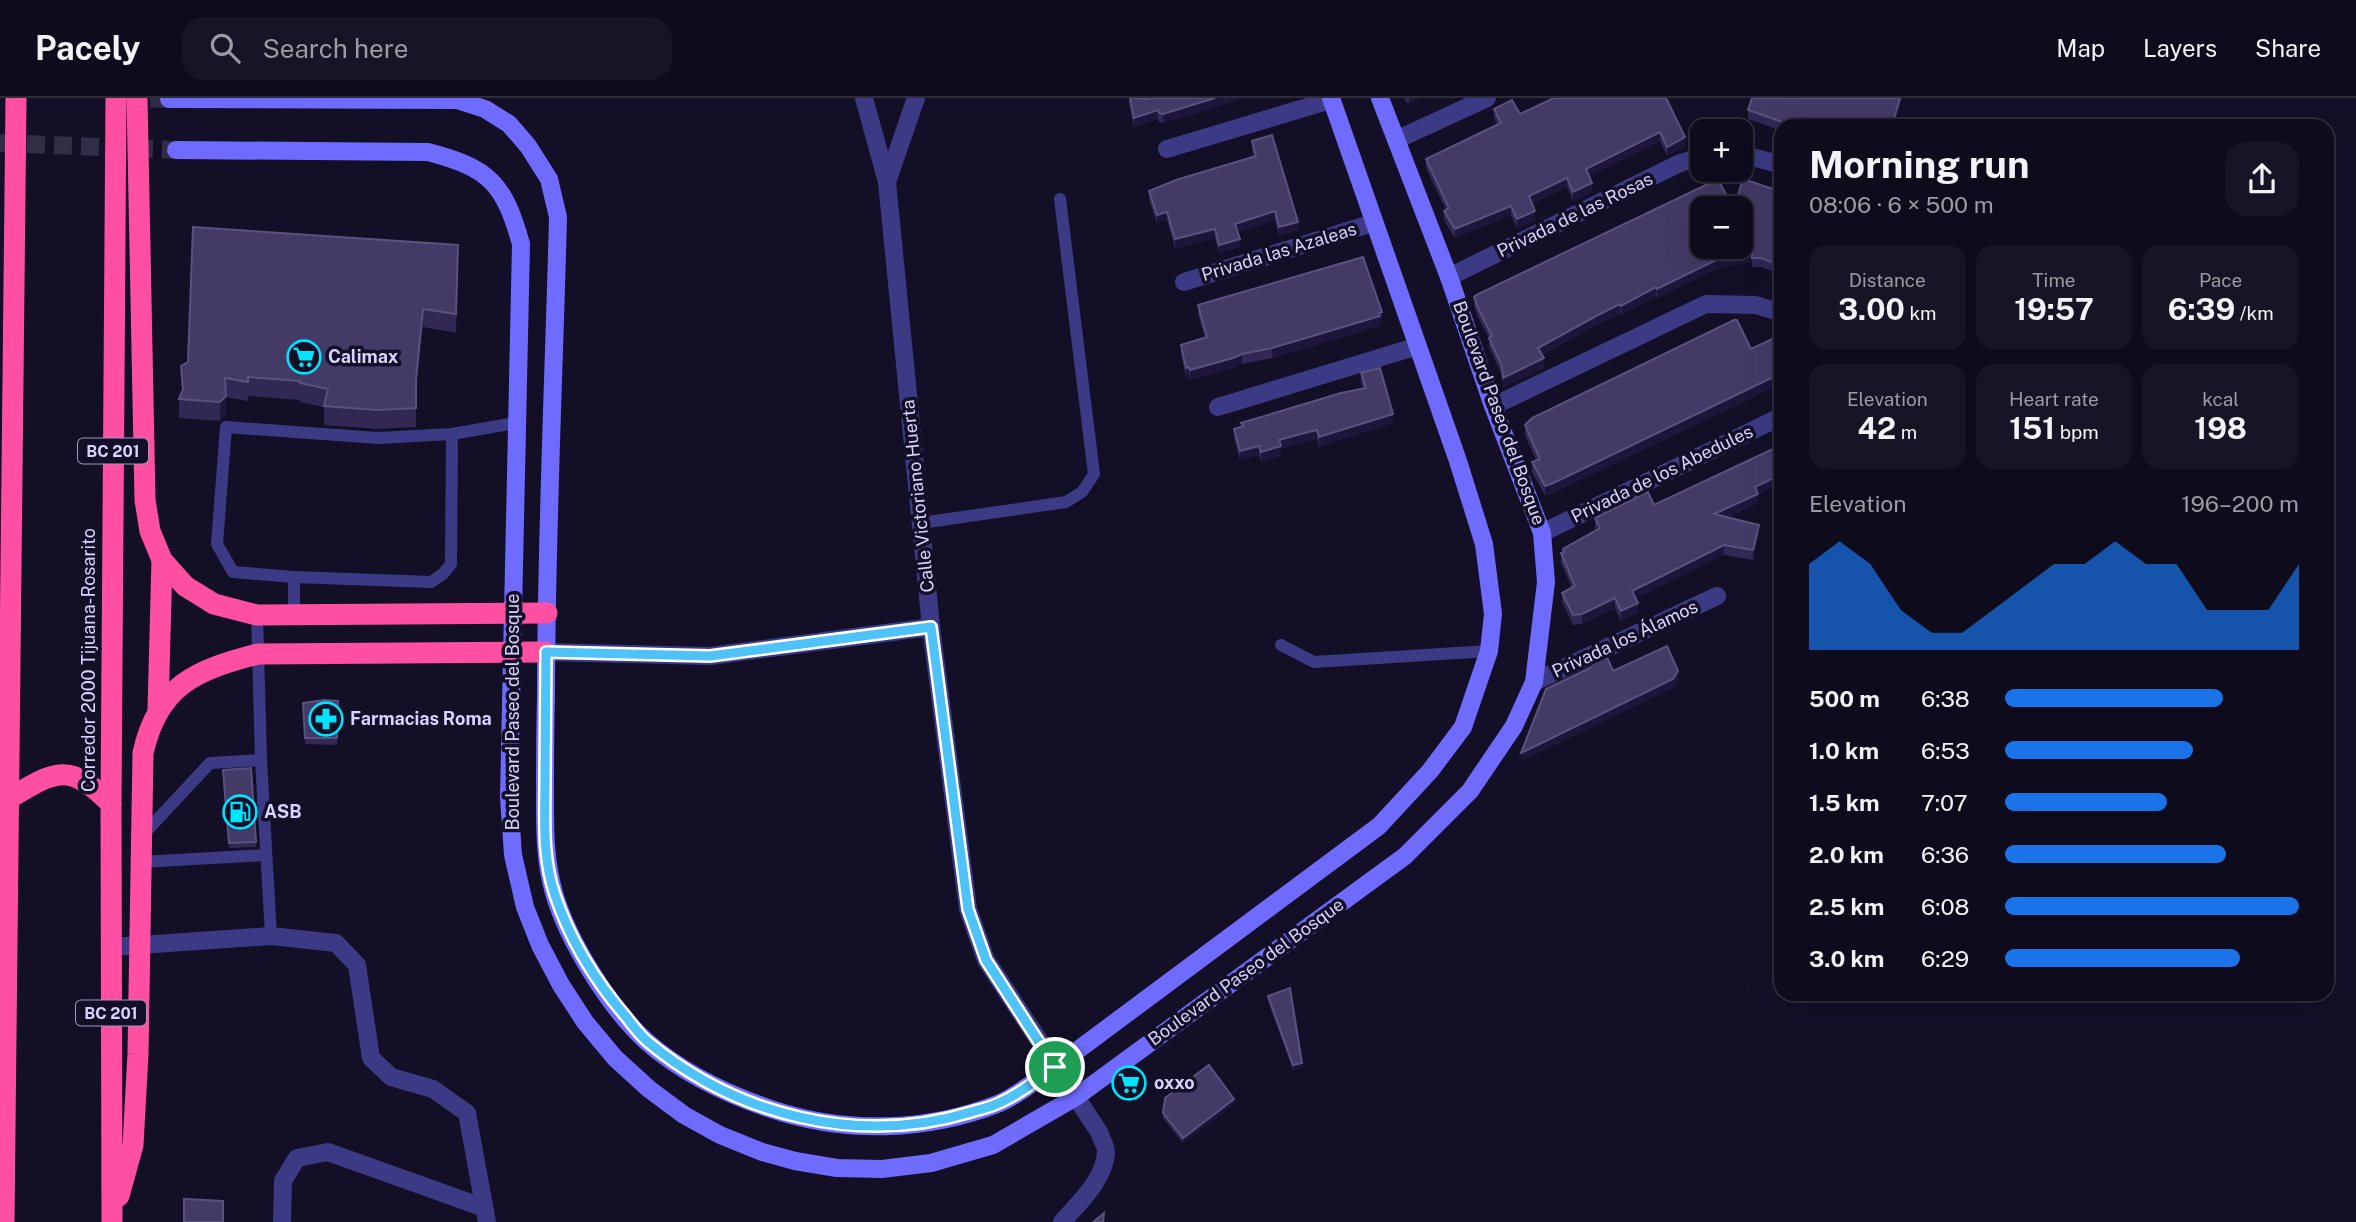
<!DOCTYPE html>
<html lang="en">
<head>
<meta charset="utf-8">
<style>
	body { margin:0; font-family:"Public Sans",sans-serif; background:#171425; color:#f1f3f6; height:100vh; display:flex; flex-direction:column; font-size:26px; white-space:nowrap }
	* { box-sizing:border-box; margin:0 }
	p { font-size:23px; color:#9b9ba3 }
	.icon { flex:none; width:38px; height:38px; fill:none; stroke:currentColor; stroke-width:2; stroke-linecap:round; stroke-linejoin:round }
	.map { position:relative; flex:1; overflow:hidden }
	.details { position:absolute; left:1774px; top:21px; width:560px; height:882px; display:flex; flex-direction:column; background:#0e0b1c; border-radius:21px; box-shadow:0 7px 28px #0002,0 0 0 2px #2e2b3b }
	.details>* { flex:none }
	.buttons { position:absolute; left:1690px; top:21px; display:grid; gap:14px }
	.buttons a { display:grid; place-items:center; width:63px; height:63px; border-radius:14px; background:#0e0b1c; box-shadow:0 7px 28px #0002,0 0 0 2px #2e2b3b; font-size:35px }
	.pin { position:absolute; display:grid; place-items:center; width:60px; height:60px; color:#fff; margin:-30px; border:4px solid #fff; border-radius:50%; box-shadow:0 2px 7px #0007 }
	.round { display:grid; place-items:center; flex:none; width:74px; height:74px; border-radius:21px; background:#171425 }
	.summary { display:flex; align-items:center; justify-content:space-between; height:119px; padding:0 35px }
	h1 { font-size:38px; font-weight:700; line-height:52px }
	.stats { display:grid; grid-template-columns:repeat(3,1fr); gap:10px; height:119px; padding:7px 35px }
	.stats div { display:grid; align-content:center; border-radius:18px; background:#171425; text-align:center }
	.stats b { font-size:30px; font-weight:700 }
	.stats small { font-size:19px; font-weight:400 }
	.stats p { font-size:19px }
	.chart { height:196px; padding:14px 35px }
	.chart p { display:flex; justify-content:space-between }
	.chart svg { width:100%; height:126px; margin-top:7px; fill:#1a73e8; opacity:.7 }
	ul { padding:0 35px; list-style:none; font-size:23px }
	li { display:grid; grid-template-columns:112px 84px 1fr; align-items:center; height:52px }
	li i { height:18px; border-radius:9px; background:#1a73e8 }
	header { display:flex; align-items:center; gap:42px; box-sizing:border-box; height:98px; padding:0 35px; background:#0e0b1c; border-bottom:2px solid #2e2b3b }
	header strong { font-size:33px }
	nav { display:flex; gap:38px; margin-inline-start:auto; font-size:24px }
	.search { width:490px; height:63px; background:#171425; display:flex; align-items:center; gap:18px; box-sizing:border-box; padding:0 24px; border-radius:21px; color:#9b9ba3; font-size:26px }
	.map>svg:first-child { display:block }
	.lines { fill:none; stroke-linecap:round; stroke-linejoin:round }
	.secondary-tunnel { stroke:#312d47; stroke-width:18; stroke-dasharray:18 9; stroke-linecap:butt }
	.lane { stroke:#3d3a85; stroke-width:12 }
	.street { stroke:#3d3a85; stroke-width:18 }
	.secondary { stroke:#6f6bff; stroke-width:18 }
	.highway { stroke:#ff4fa3; stroke-width:21 }
	.wall { fill:#312854 }
	.shaded-wall { fill:#1d163a }
	.building { fill:#433a66; stroke:#5a527e; stroke-width:2 }
	.route-casing { stroke:#fff; stroke-width:14 }
	.route { stroke:#4fc3f7; stroke-width:9 }
	.labels { text-anchor:middle; stroke-width:7; stroke-linejoin:round; paint-order:stroke }
	.shield { fill:#130f26; stroke:#9e99be; stroke-width:2 }
	.shield-label { font-size:16px; font-weight:bold; fill:#d9d4ff }
	.street-label { font-size:18px; fill:#d9d4ff; stroke:#130f26 }
	.poi-label { font-size:18px; font-weight:bold; fill:#d9d4ff; stroke:#130f26; text-anchor:start }
</style>
</head>
<body>
<header>
<strong>Pacely</strong>
<div class="search"><svg class="icon" aria-label="search" viewBox="0 0 24 24"><circle cx="10" cy="10" r="6"/><path d="M15 15l6 6"/></svg>Search here</div>
<nav><a>Map</a><a>Layers</a><a>Share</a></nav>
</header>
<div class="map">
<svg width="2356" height="1124" viewBox="0 0 2356 1124">
	<rect width="100%" height="100%" fill="#130f26"/>
	<g class="lines">
		<g class="secondary-tunnel">
			<polyline points="123,0 169,1"/>
			<polyline points="0,45 176,52"/>
		</g>
		<g class="lane">
			<polyline points="452,336 378,340 226,329 217,446 233,474 294,479 431,484 443,476 451,466 452,336 515,325"/>
			<polyline points="921,425 1066,404 1082,394 1094,376 1060,101"/>
			<polyline points="294,516 294,479"/>
			<polyline points="257,517 261,662 271,838"/>
			<polyline points="1281,547 1314,564 1489,553"/>
			<polyline points="142,738 210,665 261,662"/>
			<polyline points="141,764 266,757"/>
		</g>
		<g class="street">
			<polyline points="864,0 887,84"/>
			<path d="M916,0L887,84L931,529L968,811L986,862L1099,1034C1101,1040 1106,1048 1106,1054C1105,1081 1079,1105 1062,1124"/>
			<polyline points="1396,42 1487,0"/>
			<polyline points="1167,51 1331,2"/>
			<polyline points="1741,56 1782,67"/>
			<polyline points="1449,179 1680,65 1703,58"/>
			<polyline points="1184,184 1373,125"/>
			<polyline points="1493,308 1706,206 1756,207 1782,215"/>
			<polyline points="1218,309 1418,248"/>
			<polyline points="1542,435 1782,318"/>
			<polyline points="546,554 710,558 931,529"/>
			<polyline points="1534,584 1717,498"/>
			<polyline points="111,849 271,838 336,845 357,867 371,960 391,979 433,991 467,1015 487,1124"/>
			<polyline points="282,1124 283,1083 297,1060 328,1054 482,1109"/>
		</g>
		<g class="secondary">
			<path d="M169,1L457,2L485,11L509,26L528,48L549,81L558,119C554,279 546,440 546,600C545,631 545,661 545,692C545,727 544,760 554,795C568,843 609,909 646,943C681,974 726,996 771,1011C845,1036 927,1034 1000,1005C1019,997 1037,981 1055,969L1379,728L1430,673L1463,629L1489,553L1493,516L1484,446L1458,363L1331,0"/>
			<path d="M176,52L428,54C489,70 504,85 521,146L509,699L513,757L525,809L540,847L561,887L585,924L615,960L649,991L684,1017L720,1037L762,1054L795,1063L837,1070L882,1071L931,1065L993,1047L1076,999L1405,758L1470,693L1514,628L1534,584L1546,484L1542,435L1493,308L1449,179L1380,0"/>
		</g>
		<g class="highway">
			<polyline points="137,0 145,402 150,433 162,462 185,488 214,506 257,517 547,515"/>
			<polyline points="158,611 162,462"/>
			<path d="M10,700C56,672 70,664 111,706"/>
			<path d="M119,1098L133,1047L138,956L143,655C158,587 196,572 258,556L546,554"/>
			<polyline points="4,1124 16,0"/>
			<polyline points="112,1124 111,706 116,0"/>
		</g>
	</g>
	<g class="wall">
		<polygon points="1129,0 1144,1 1244,0 1163,25 1159,24 1158,21 1134,29 1129,6"/>
		<polygon points="1404,0 1420,0 1409,5 1406,5"/>
		<polygon points="1666,0 1685,48 1667,58 1660,43 1589,78 1592,94 1573,103 1567,89 1532,106 1535,122 1517,130 1511,117 1455,140 1444,122 1444,113 1446,112 1426,70 1426,61 1497,27 1494,20 1494,11 1520,16"/>
		<polygon points="1748,12 1894,28 1782,28 1782,33 1748,21"/>
		<polygon points="1252,43 1298,132 1279,138 1275,122 1238,134 1240,149 1219,155 1215,140 1175,150 1167,122 1157,125 1149,101 1149,93 1254,59 1252,52"/>
		<polygon points="1782,94 1782,177 1761,169 1752,169 1752,163 1716,171 1657,200 1656,198 1621,217 1620,216 1598,226 1542,257 1544,270 1503,289 1502,277 1489,249 1489,240 1478,219 1474,208 1474,199 1703,149"/>
		<polygon points="458,147 456,235 423,229 416,297 416,329 378,331 324,327 324,309 300,304 300,302 248,298 248,303 226,299 226,317 220,323 179,320 179,301 182,294 181,268"/>
		<polygon points="1198,207 1382,223 1380,224 1380,228 1272,260 1242,266 1233,270 1190,282 1189,279 1186,279 1181,256 1181,247 1205,240 1198,216"/>
		<polygon points="1782,239 1782,285 1570,387 1551,396 1545,397 1532,374 1532,364 1536,362 1525,337 1525,327 1751,251"/>
		<polygon points="1361,275 1393,325 1319,349 1317,341 1297,346 1281,351 1281,357 1261,364 1259,357 1240,362 1234,340 1234,331 1241,329 1241,325 1363,291 1361,285"/>
		<polygon points="1758,397 1758,405 1728,419 1759,436 1753,462 1724,457 1636,500 1638,514 1621,523 1615,510 1582,526 1573,527 1562,504 1562,495 1572,490 1561,465 1561,455 1563,454 1563,451 1596,432 1595,430 1595,420 1654,407"/>
		<polygon points="338,603 337,647 305,646 303,605"/>
		<polygon points="223,677 256,744 256,749 229,750"/>
		<polygon points="1268,898 1302,970 1293,972 1268,903"/>
		<polygon points="1234,1006 1183,1045 1163,1020 1163,1015"/>
	</g>
	<g class="shaded-wall">
		<polygon points="1215,0 1244,0 1163,25 1163,16"/>
		<polygon points="1409,0 1420,0 1409,5"/>
		<polygon points="1900,0 1903,0 1894,28 1892,28"/>
		<polygon points="1158,12 1158,21 1134,29 1134,20"/>
		<polygon points="1660,34 1660,43 1586,80 1586,71"/>
		<polygon points="1685,39 1685,48 1667,58 1667,49"/>
		<polygon points="1567,80 1567,89 1529,107 1529,98"/>
		<polygon points="1592,85 1592,94 1573,103 1573,94"/>
		<polygon points="1511,108 1511,117 1455,140 1455,131"/>
		<polygon points="1275,113 1275,122 1235,135 1235,126"/>
		<polygon points="1535,113 1535,122 1517,130 1517,121"/>
		<polygon points="1167,114 1167,122 1157,125 1157,117"/>
		<polygon points="1298,124 1298,132 1279,138 1279,129"/>
		<polygon points="1215,131 1215,140 1175,150 1175,141"/>
		<polygon points="1240,141 1240,149 1219,155 1219,147"/>
		<polygon points="1752,154 1752,163 1716,171 1657,200 1657,191 1716,162"/>
		<polygon points="1656,189 1656,198 1621,217 1621,208"/>
		<polygon points="1620,206 1620,216 1598,226 1538,259 1538,250 1598,217"/>
		<polygon points="423,211 423,229 416,299 416,281"/>
		<polygon points="1382,214 1382,223 1380,224 1380,228 1272,260 1272,250"/>
		<polygon points="1242,256 1242,266 1233,270 1190,282 1190,272"/>
		<polygon points="1544,260 1544,270 1503,289 1503,280"/>
		<polygon points="1189,269 1189,279 1186,279 1186,270"/>
		<polygon points="1782,275 1782,285 1570,387 1551,396 1545,397 1545,388"/>
		<polygon points="226,298 226,317 220,323 220,304"/>
		<polygon points="1393,316 1393,325 1319,349 1319,339"/>
		<polygon points="1317,332 1317,341 1281,351 1281,357 1261,364 1261,354 1279,342"/>
		<polygon points="1259,348 1259,357 1240,362 1240,353"/>
		<polygon points="1782,376 1782,385 1758,397 1758,405 1714,425 1714,416 1755,389"/>
		<polygon points="1759,427 1759,436 1753,462 1753,452"/>
		<polygon points="1724,447 1724,457 1632,502 1632,493"/>
		<polygon points="1615,500 1615,510 1582,526 1582,516"/>
		<polygon points="1638,505 1638,514 1621,523 1621,513"/>
		<polygon points="1678,573 1678,582 1673,590 1521,664 1521,655"/>
		<polygon points="1302,965 1302,970 1293,972 1293,967"/>
		<polygon points="1234,1001 1234,1006 1183,1045 1183,1040"/>
	</g>
	<g class="building">
		<polygon points="1130,0 1141,0 1147,1 1146,0 1215,0 1163,16 1159,15 1158,12 1134,20"/>
		<polygon points="1554,0 1666,0 1685,39 1667,49 1660,34 1586,71 1592,85 1573,94 1567,80 1529,98 1535,113 1517,121 1511,108 1455,131 1444,113 1449,110 1426,61 1501,25 1494,11 1512,2 1520,16"/>
		<polygon points="1752,0 1900,0 1892,28 1794,28 1748,12"/>
		<polygon points="1272,37 1298,124 1279,129 1275,113 1235,126 1240,141 1219,147 1215,131 1175,141 1167,114 1157,117 1149,93 1176,82 1256,58 1252,43"/>
		<polygon points="1743,81 1782,94 1782,168 1761,160 1752,160 1752,154 1716,162 1657,191 1656,189 1621,208 1620,206 1598,217 1538,250 1544,260 1503,280 1502,268 1489,240 1492,238 1478,210 1474,199 1476,197 1712,84 1719,83 1733,110 1703,110 1703,149 1741,149 1741,110 1734,110"/>
		<polygon points="193,129 458,147 456,216 423,211 416,281 416,310 378,312 324,308 328,291 300,285 300,283 248,279 248,284 225,280 226,298 220,304 179,301 183,291 181,268 188,264"/>
		<polygon points="1363,159 1382,214 1379,215 1380,218 1272,250 1242,256 1233,260 1190,272 1189,269 1186,270 1181,247 1207,239 1198,207"/>
		<polygon points="1734,222 1737,222 1751,251 1781,237 1782,239 1782,275 1570,377 1551,386 1545,388 1532,364 1540,361 1525,327 1532,320"/>
		<polygon points="1380,270 1393,316 1319,339 1317,332 1297,337 1279,342 1281,348 1261,354 1259,348 1240,353 1234,331 1244,328 1241,325 1341,295 1366,290 1361,275"/>
		<polygon points="1779,348 1782,354 1782,376 1755,389 1758,396 1714,416 1759,427 1753,452 1724,447 1632,493 1638,505 1621,513 1615,500 1582,516 1573,517 1562,495 1575,488 1561,455 1564,454 1563,451 1600,430 1595,420 1648,394 1654,407"/>
		<polygon points="1667,548 1678,573 1673,581 1521,655 1546,591 1590,570 1589,567 1607,559 1613,573"/>
		<polygon points="324,602 338,603 337,640 305,640 303,605"/>
		<polygon points="251,670 256,744 229,745 223,672"/>
		<polygon points="1290,890 1302,965 1293,967 1268,898"/>
		<polygon points="1209,967 1234,1001 1183,1040 1163,1015 1165,1000"/>
		<polygon points="184,1101 223,1103 223,1124 184,1124"/>
		<polygon points="1104,1115 1103,1124 1093,1124"/>
	</g>
	<g class="lines">
		<defs>
			<path id="route" d="M931,529L968,811L986,862L1055,969C1038,981 1020,996 1001,1004C992,1009 981,1011 971,1014C859,1048 737,1018 648,944C640,937 633,928 627,920C596,884 570,842 555,797C542,759 545,721 545,682C545,639 546,597 546,554L710,558Z"/>
		</defs>
		<use href="#route" class="route-casing"/>
		<use href="#route" class="route"/>
	</g>
	<defs>
		<symbol id="supermarket-ring" viewBox="-11 -11 22 22"><circle r="9.5" fill="#130f26" stroke="#00e5ff" stroke-width="1.5"/><path d="M-6-5.5h2.5l.6 2H6L4.5 2H-2.5L-4.4-4H-6ZM-1.5 3.2a1.3 1.3 0 1 0 .1 0ZM3 3.2a1.3 1.3 0 1 0 .1 0Z" fill="#00e5ff"/></symbol>
		<symbol id="pharmacy-ring" viewBox="-11 -11 22 22"><circle r="9.5" fill="#130f26" stroke="#00e5ff" stroke-width="1.5"/><path d="M-2-6h4v4h4v4h-4v4h-4v-4h-4v-4h4Z" fill="#00e5ff"/></symbol>
		<symbol id="fuel-ring" viewBox="-11 -11 22 22"><circle r="9.5" fill="#130f26" stroke="#00e5ff" stroke-width="1.5"/><path d="M-5.5-6h7V0h2V4h1.3V-2.5L3-4.5l.8-.8L6-3V5H2.5V1h-1V6h-7ZM-4.2-4.7v3.2H.2V-4.7Z" fill="#00e5ff"/></symbol>
	</defs>
	<g fill-rule="evenodd">
		<use href="#supermarket-ring" x="285" y="240" width="38" height="38"/>
		<use href="#pharmacy-ring" x="307" y="602" width="38" height="38"/>
		<use href="#fuel-ring" x="221" y="695" width="38" height="38"/>
		<use href="#supermarket-ring" x="1110" y="966" width="38" height="38"/>
	</g>
	<g class="labels">
		<g class="shield">
			<rect x="78" y="340.5" width="70" height="25" rx="5"/>
			<rect x="76" y="902.5" width="70" height="25" rx="5"/>
		</g>
		<g class="shield-label">
			<text x="113" y="359">BC 201</text>
			<text x="111" y="921">BC 201</text>
		</g>
		<g class="street-label">
			<text transform="translate(1575 117) rotate(-26)" y="6">Privada de las Rosas</text>
			<text transform="translate(1279 154) rotate(-17)" y="6">Privada las Azaleas</text>
			<text transform="translate(1499 315) rotate(70)" y="6">Boulevard Paseo del Bosque</text>
			<text transform="translate(1662 376) rotate(-26)" y="6">Privada de los Abedules</text>
			<text transform="translate(918 398) rotate(-96)" y="6">Calle Victoriano Huerta</text>
			<text transform="translate(1625 541) rotate(-25)" y="6">Privada los Álamos</text>
			<text transform="translate(89 562) rotate(-90)" y="6">Corredor 2000 Tijuana-Rosarito</text>
			<text transform="translate(513 614) rotate(-90)" y="6">Boulevard Paseo del Bosque</text>
			<text transform="translate(1246 874) rotate(-36)" y="6">Boulevard Paseo del Bosque</text>
		</g>
		<g class="poi-label">
			<text x="328" y="265">Calimax</text>
			<text x="350" y="627">Farmacias Roma</text>
			<text x="264" y="720">ASB</text>
			<text x="1154" y="991">oxxo</text>
		</g>
	</g>
</svg>
<div class="buttons">
<a>+</a>
<a>−</a>
</div>
<div class="pin" style="left:1055px;top:969px;background:#1e9e55"><svg class="icon" aria-label="arrive" viewBox="0 0 24 24"><path d="M6 21V4h12l-3 4 3 4H6"/></svg></div>
<section class="details">
<div class="summary"><div><h1>Morning run</h1><p>08:06 · 6 × 500 m</p></div><a class="round"><svg class="icon" aria-label="share" viewBox="0 0 24 24"><path d="M12 15V3M7 8l5-5 5 5M5 13v7h14v-7"/></svg></a></div>
<div class="stats">
<div><p>Distance</p><b>3.00<small> km</small></b></div>
<div><p>Time</p><b>19:57</b></div>
<div><p>Pace</p><b>6:39<small> /km</small></b></div>
</div>
<div class="stats">
<div><p>Elevation</p><b>42<small> m</small></b></div>
<div><p>Heart rate</p><b>151<small> bpm</small></b></div>
<div><p>kcal</p><b>198</b></div>
</div>
<div class="chart"><p><span>Elevation</span>196–200 m</p>
<svg viewBox="0 0 160 44" preserveAspectRatio="none"><path d="M0 44V14L10 6L20 14L30 30L40 38L50 38L60 30L70 22L80 14L90 14L100 6L110 14L120 14L130 30L140 30L150 30L160 14V44z"/></svg>
</div>
<ul>
<li><b>500 m</b>6:38<i style="width:74%"></i></li>
<li><b>1.0 km</b>6:53<i style="width:64%"></i></li>
<li><b>1.5 km</b>7:07<i style="width:55%"></i></li>
<li><b>2.0 km</b>6:36<i style="width:75%"></i></li>
<li><b>2.5 km</b>6:08<i style="width:100%"></i></li>
<li><b>3.0 km</b>6:29<i style="width:80%"></i></li>
</ul>
</section>
</div>
</body>
</html>
